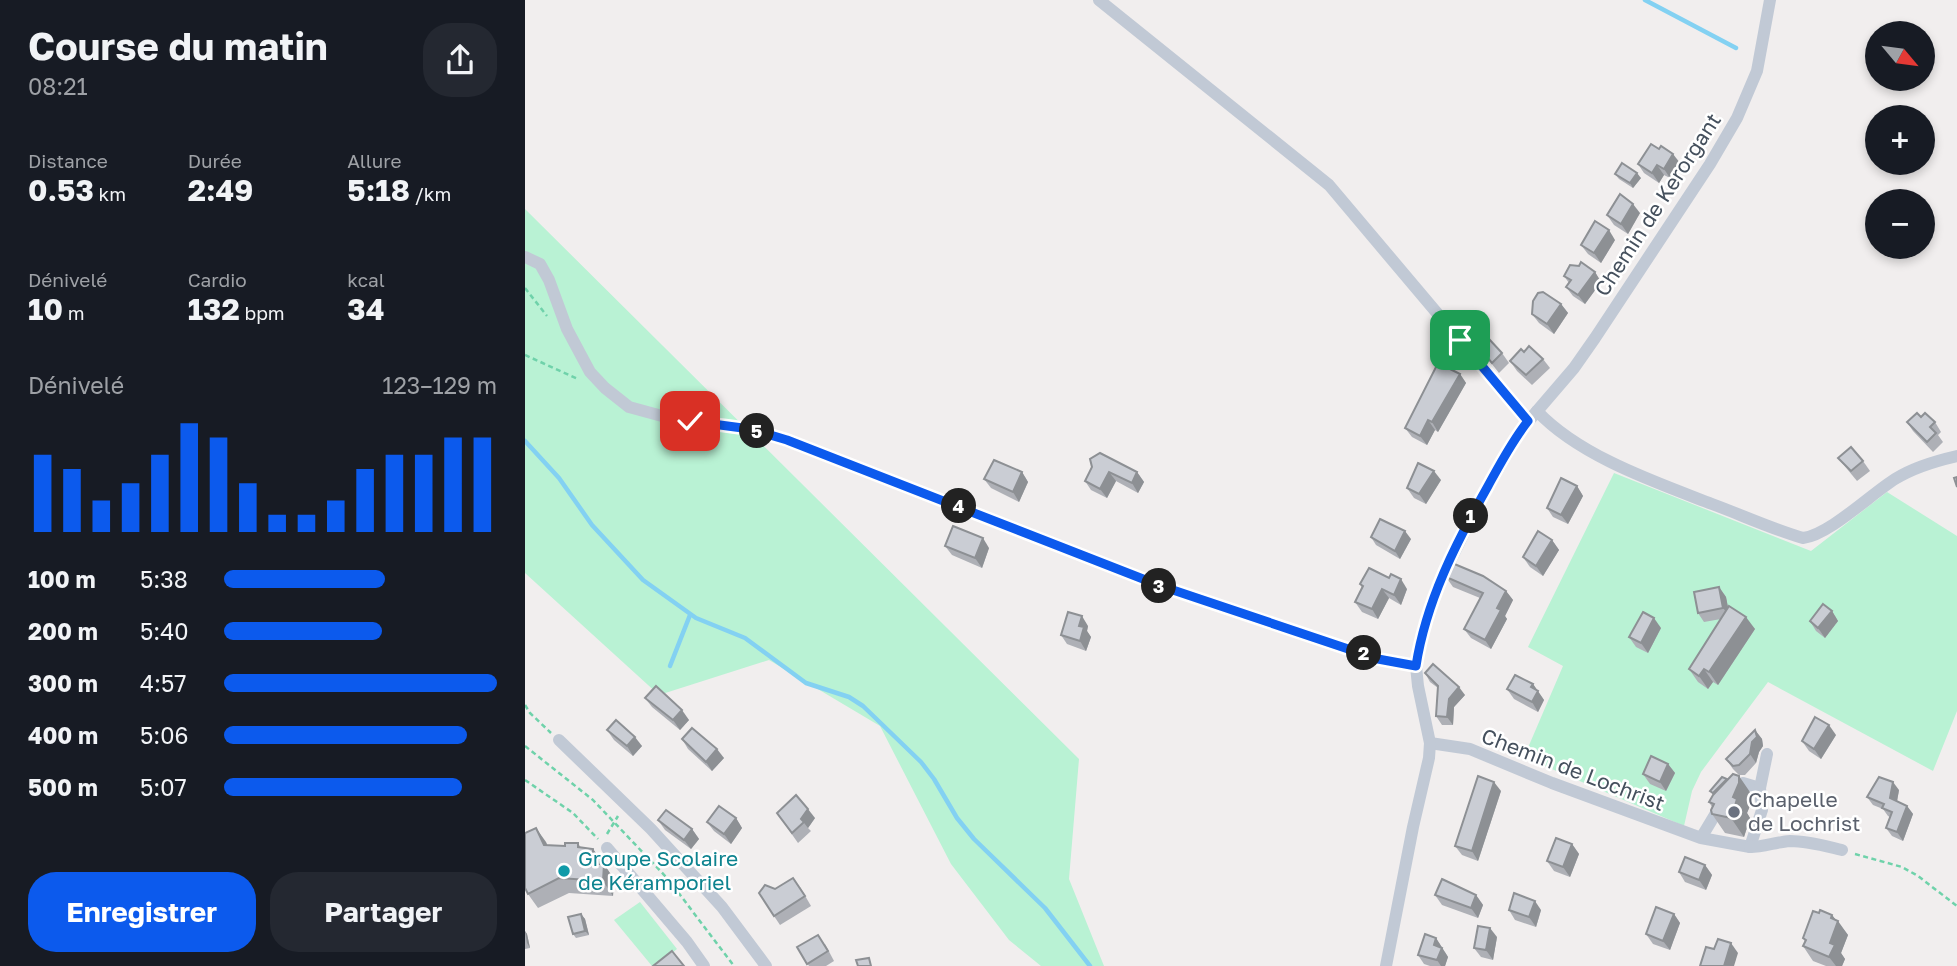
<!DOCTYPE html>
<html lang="fr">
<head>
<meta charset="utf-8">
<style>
	body { margin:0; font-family:"Golos Text",sans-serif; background:#242831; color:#f1f3f6; height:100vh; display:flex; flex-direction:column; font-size:26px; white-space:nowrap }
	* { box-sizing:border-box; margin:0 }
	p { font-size:23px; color:#9ea1a6 }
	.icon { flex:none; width:38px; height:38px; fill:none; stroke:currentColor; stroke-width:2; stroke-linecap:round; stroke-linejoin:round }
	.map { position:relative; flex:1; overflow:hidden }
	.panel { display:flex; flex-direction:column; background:#171b24; width:525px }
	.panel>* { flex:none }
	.needle { width:46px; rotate:119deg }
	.controls { position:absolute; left:1340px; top:21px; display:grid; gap:14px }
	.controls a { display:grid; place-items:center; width:70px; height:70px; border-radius:50%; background:#171b24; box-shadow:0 4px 10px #0003; font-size:35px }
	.pin { position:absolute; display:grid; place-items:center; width:60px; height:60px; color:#fff; margin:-30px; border-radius:14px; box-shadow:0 4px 10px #0006 }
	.km { position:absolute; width:35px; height:35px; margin:-18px; border-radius:50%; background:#222; color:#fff; font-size:19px; line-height:35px; text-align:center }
	.round { display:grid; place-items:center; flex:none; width:74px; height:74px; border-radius:28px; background:#242831 }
	.head { display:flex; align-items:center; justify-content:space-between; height:119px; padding:0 28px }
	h1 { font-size:38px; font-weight:700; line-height:52px }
	.metrics { display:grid; grid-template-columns:repeat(3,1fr); gap:10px; height:119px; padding:7px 28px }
	.metrics div { display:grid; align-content:center }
	.metrics b { font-size:30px; font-weight:700 }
	.metrics small { font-size:19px; font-weight:400 }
	.metrics p { font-size:19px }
	.chart { height:196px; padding:14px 28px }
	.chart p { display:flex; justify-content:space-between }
	.chart svg { width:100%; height:126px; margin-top:7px; stroke:#0c5aed; stroke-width:6 }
	.action { display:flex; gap:14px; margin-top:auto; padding:14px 28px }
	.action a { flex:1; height:80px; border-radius:28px; background:#0c5aed; color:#fff; font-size:28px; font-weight:700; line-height:80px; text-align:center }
	.action a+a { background:#242831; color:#f1f3f6 }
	ul { padding:0 28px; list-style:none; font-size:23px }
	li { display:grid; grid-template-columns:112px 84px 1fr; align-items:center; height:52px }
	li i { height:18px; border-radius:9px; background:#0c5aed }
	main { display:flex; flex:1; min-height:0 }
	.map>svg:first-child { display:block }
	.green { fill:#b9f2d4 }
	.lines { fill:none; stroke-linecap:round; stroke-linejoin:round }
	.stream { stroke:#83d1f2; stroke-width:4.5 }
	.path { stroke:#6fd2aa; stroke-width:2.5; stroke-dasharray:5 3.5; stroke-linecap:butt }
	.minor { stroke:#c1c9d5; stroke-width:12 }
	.wall { fill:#aeb0b6 }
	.shaded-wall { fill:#8d9094 }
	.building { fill:#cacdd4; stroke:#8d9094; stroke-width:2 }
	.route-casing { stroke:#fff; stroke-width:14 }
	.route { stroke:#0c5aed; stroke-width:9 }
	.worship-dot { fill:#6b7280; stroke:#fff; stroke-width:2.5 }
	.culture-dot { fill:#0f9aa8; stroke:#fff; stroke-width:2.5 }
	.labels { text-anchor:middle; stroke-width:5; stroke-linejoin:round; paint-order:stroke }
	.street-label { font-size:21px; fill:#45505d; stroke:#fff }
	.worship-label { font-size:21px; fill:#5b616d; stroke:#fff; text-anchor:start }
	.culture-label { font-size:21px; fill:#0d838f; stroke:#fff; text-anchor:start }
</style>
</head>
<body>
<main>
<section class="panel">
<div class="head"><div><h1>Course du matin</h1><p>08:21</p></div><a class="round"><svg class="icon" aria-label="share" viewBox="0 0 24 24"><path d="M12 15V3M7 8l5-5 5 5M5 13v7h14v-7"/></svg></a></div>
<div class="metrics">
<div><p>Distance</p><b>0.53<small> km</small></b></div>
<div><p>Durée</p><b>2:49</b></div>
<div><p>Allure</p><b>5:18<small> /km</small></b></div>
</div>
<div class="metrics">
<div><p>Dénivelé</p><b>10<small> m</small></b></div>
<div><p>Cardio</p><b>132<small> bpm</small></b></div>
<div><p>kcal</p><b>34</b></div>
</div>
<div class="chart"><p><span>Dénivelé</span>123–129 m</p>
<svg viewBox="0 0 160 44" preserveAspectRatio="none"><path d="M5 44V17M15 44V22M25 44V33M35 44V27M45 44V17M55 44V6M65 44V11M75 44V27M85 44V38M95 44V38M105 44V33M115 44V22M125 44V17M135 44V17M145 44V11M155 44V11"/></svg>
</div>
<ul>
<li><b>100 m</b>5:38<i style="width:59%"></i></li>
<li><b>200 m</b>5:40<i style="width:58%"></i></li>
<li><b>300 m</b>4:57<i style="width:100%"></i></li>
<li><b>400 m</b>5:06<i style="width:89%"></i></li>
<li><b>500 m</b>5:07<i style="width:87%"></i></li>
</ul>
<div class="action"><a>Enregistrer</a><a>Partager</a></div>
</section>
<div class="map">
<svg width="1432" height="966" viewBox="0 0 1432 966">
	<rect width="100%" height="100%" fill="#f1eeee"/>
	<g class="green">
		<polygon points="0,209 554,759 544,879 579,966 516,966 484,940 426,864 355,726 244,660 134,695 0,573"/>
		<polygon points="1089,473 1286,551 1362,492 1432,536 1432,711 1408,771 1243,682 1176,772 1167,791 1159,826 999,757 1038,666 1003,647"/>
		<polygon points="115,902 152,949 130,966 127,966 89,920"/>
	</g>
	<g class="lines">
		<g class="stream">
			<polyline points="1120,0 1211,48"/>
			<polyline points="0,441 34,478 67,525 118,580 171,618 220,638 281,683 324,697 338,706 396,762 409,779 432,818 449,839 520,908 565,966"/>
			<polyline points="145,666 165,615"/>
		</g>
		<g class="path">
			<polyline points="0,288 22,316"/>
			<polyline points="0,355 53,379"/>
			<polyline points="0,705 5,713 26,733"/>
			<polyline points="0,746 68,800 143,879 209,966"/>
			<polyline points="0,780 48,813 73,839"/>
			<polyline points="82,834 93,816"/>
			<polyline points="1330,854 1377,867 1393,876 1432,906"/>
		</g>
		<g class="minor">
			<polyline points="574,0 804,185 1003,421"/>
			<polyline points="0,257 15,264 24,280 42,329 65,372 80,388 104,407 137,416 225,429 263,441 637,586 853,659 891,666"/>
			<path d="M1012,411C1054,456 1130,482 1187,504C1217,515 1247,529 1278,538C1304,535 1346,494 1370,479C1389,467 1410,461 1432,456"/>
			<polyline points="34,740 126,829 197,907 241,966"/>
			<polyline points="905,743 945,749 1027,783 1176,838 1194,808 1218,783 1235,788 1237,810 1225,847 1176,838"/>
			<polyline points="1235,788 1242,754"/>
			<path d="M1225,847C1239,847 1251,842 1265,841C1283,841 1300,846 1317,850"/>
			<polyline points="82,848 162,942 179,966"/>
			<polyline points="861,966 888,827 904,758 905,743 893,686 891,666 898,630 911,590 950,510 995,431 1049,368 1070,338 1185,164 1212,118 1232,71 1245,0"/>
		</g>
	</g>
	<g class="wall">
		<polygon points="1155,163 1145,178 1139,175 1134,183 1119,173 1113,164"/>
		<polygon points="1090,174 1116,178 1108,188 1094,179"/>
		<polygon points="1115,213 1103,234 1089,225 1082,215"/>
		<polygon points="1090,240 1076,263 1063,254 1056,245"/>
		<polygon points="1070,272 1076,282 1060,304 1048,296 1041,287 1044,283 1039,276"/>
		<polygon points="1036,304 1043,313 1029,334 1014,323 1007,314"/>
		<polygon points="955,349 977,353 984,363 974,373"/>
		<polygon points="999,352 1018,359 1025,368 1007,385 992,371 985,361"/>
		<polygon points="935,374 941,383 913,432 910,430 902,445 887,437 880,428"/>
		<polygon points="1396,417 1410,422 1416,432 1413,435 1418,442 1408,452 1388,431 1382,422"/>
		<polygon points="1313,458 1338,461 1345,471 1332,481"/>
		<polygon points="567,467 612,472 619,482 613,493 591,481 582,498 566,490 560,481"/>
		<polygon points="497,472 503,482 494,502 466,488 459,479"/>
		<polygon points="916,480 901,504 889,498 882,488"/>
		<polygon points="1052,486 1058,496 1043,524 1028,517 1022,508"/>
		<polygon points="846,537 886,539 875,559 851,545"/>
		<polygon points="1027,540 1034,550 1018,576 1005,567 998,557"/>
		<polygon points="420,546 464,548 457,568 427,555"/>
		<polygon points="921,577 981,591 988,600 980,616 982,619 966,649 946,638 939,629 955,598 928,587"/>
		<polygon points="835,584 882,589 876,605 864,598 853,619 837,612 830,602 837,588"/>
		<polygon points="1194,587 1201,597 1203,608 1230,629 1193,685 1188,682 1183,689 1173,682 1164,669 1196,619 1179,622 1173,613"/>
		<polygon points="1307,611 1313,621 1300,638 1291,631 1285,621"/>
		<polygon points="563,626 562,631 566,637 561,651 542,644 536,635"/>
		<polygon points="1136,628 1123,653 1111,647 1104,637"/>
		<polygon points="900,673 940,695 929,707 928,725 917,725 911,716 913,688 905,682"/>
		<polygon points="1008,684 1019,700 1013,712 989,699 982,689"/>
		<polygon points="120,698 164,720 155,730 127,707"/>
		<polygon points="82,730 117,746 108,756 89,740"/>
		<polygon points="1230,730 1237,739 1238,746 1234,752 1231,763 1220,775 1214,775 1208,769 1201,759"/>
		<polygon points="1311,735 1296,759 1284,751 1277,741"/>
		<polygon points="157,739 199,758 187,771 163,749"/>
		<polygon points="1143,764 1150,773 1141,791 1125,784 1118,774"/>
		<polygon points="1374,790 1372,801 1382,806 1388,814 1378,841 1367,836 1361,828 1365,817 1363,816 1358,809 1348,805 1342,797"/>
		<polygon points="976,791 953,861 937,855 930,846"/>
		<polygon points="1185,791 1227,795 1227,801 1222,813 1225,818 1219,837 1200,833 1187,814 1187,807 1184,802 1188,795"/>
		<polygon points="252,813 290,818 283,828 286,831 273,843"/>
		<polygon points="211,818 217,828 206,844 189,831 182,822"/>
		<polygon points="133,820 167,829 174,839 166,849 140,830"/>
		<polygon points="11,828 22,845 40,846 53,843 56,848 68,849 89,879 88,896 44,893 13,908 3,894"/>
		<polygon points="1047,844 1054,854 1045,877 1029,871 1022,861"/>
		<polygon points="1180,865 1187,875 1181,890 1160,882 1154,872"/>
		<polygon points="275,887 286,906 255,925 249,916 250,889"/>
		<polygon points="910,895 951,895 958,905 953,918 917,905"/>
		<polygon points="984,910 1016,910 1011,927 990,920"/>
		<polygon points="1294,913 1307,915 1323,935 1316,953 1320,959 1317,966 1301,966 1288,961 1278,946 1280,942 1278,938"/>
		<polygon points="56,914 60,919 64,935 51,938 48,934"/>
		<polygon points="1149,914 1155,923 1145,950 1128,944 1121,934"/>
		<polygon points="0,931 2,934 5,948 0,949"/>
		<polygon points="972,937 968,960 956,957 949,948"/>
		<polygon points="911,938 923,957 920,966 905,966 899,964 893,955"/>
		<polygon points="300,944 309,961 301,966 284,966 272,947"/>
	</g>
	<g class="shaded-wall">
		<polygon points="1148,154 1155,163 1145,178 1139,169"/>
		<polygon points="1132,165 1139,175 1134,183 1127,173"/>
		<polygon points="1112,173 1116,178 1108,188 1105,183"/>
		<polygon points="1108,204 1115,213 1103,234 1096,224"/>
		<polygon points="1084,230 1090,240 1076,263 1069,253"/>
		<polygon points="1070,272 1076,282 1060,304 1053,295"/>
		<polygon points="1036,304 1043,313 1029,334 1022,324"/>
		<polygon points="935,374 941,383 913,432 907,422"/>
		<polygon points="903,420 910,430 902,445 895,436"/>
		<polygon points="909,471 916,480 901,504 894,494"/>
		<polygon points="497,472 503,482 494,502 488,492"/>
		<polygon points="584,472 591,481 582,498 575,489"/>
		<polygon points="612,472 619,482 613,493 607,483"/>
		<polygon points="1052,486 1058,496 1043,524 1036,515"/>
		<polygon points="880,531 886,539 875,559 870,551"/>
		<polygon points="458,538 464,548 457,568 450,558"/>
		<polygon points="1027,540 1034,550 1018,576 1011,566"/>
		<polygon points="876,579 882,589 876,605 869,595"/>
		<polygon points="1194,587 1201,597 1205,617 1198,608"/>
		<polygon points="857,589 864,598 853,619 847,609"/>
		<polygon points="981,591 988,600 980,616 982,619 966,649 960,640 972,608"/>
		<polygon points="1307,611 1313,621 1300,638 1293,628"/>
		<polygon points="557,616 563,626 562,631 566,637 561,651 555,641 554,626"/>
		<polygon points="1221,617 1230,629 1193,685 1184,672"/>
		<polygon points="1129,618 1136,628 1123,653 1116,643"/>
		<polygon points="1179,669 1188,682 1183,689 1174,676"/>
		<polygon points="1008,684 1019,700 1013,712 1007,702 1006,687"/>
		<polygon points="934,687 940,695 929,707 928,725 922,717 924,699"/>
		<polygon points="157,710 164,720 155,730 148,720"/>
		<polygon points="1304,725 1311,735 1296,759 1289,749"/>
		<polygon points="1230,730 1237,739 1238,746 1234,752 1231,763 1225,754"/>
		<polygon points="110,737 117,746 108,756 102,746"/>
		<polygon points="192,749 199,758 187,771 181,762"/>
		<polygon points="1143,764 1150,773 1141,791 1135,782"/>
		<polygon points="1214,776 1227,795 1227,801 1222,813 1225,818 1219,837 1206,818 1208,797"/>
		<polygon points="969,782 976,791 953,861 947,851"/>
		<polygon points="1368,782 1374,790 1371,807 1365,798"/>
		<polygon points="1382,806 1388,814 1378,841 1372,832"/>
		<polygon points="283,809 290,818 283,828 276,819"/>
		<polygon points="211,818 217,828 206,844 199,834"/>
		<polygon points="11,828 21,842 29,859 19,845"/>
		<polygon points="167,829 174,839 166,849 159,840"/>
		<polygon points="1047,844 1054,854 1045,877 1038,867"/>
		<polygon points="68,849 78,863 77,878 67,864"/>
		<polygon points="79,864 89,879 88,896 78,881"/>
		<polygon points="1180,865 1187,875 1181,890 1174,880"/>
		<polygon points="951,895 958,905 953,918 946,908"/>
		<polygon points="1010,901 1016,910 1011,927 1004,917"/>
		<polygon points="56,914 60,919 64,935 60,931"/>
		<polygon points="1149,914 1155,923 1145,950 1138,941"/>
		<polygon points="1307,915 1313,923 1313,921 1323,935 1316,953 1320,959 1317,966 1311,966 1304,957 1306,918"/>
		<polygon points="965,928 972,937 968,960 961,950"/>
		<polygon points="0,931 2,934 5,948 2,943"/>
		<polygon points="911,938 923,957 920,966 916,966 912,960 909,945"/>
		<polygon points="1206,943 1213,953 1209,966 1199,966"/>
	</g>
	<g class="building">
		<polygon points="1126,144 1134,149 1136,146 1148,154 1139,169 1132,165 1127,173 1113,164"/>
		<polygon points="1097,163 1112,173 1105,183 1090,174"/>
		<polygon points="1095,194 1108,204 1096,224 1082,215"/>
		<polygon points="1070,221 1084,230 1069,253 1056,245"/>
		<polygon points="1056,262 1070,272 1053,295 1041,287 1046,280 1039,276 1045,265 1054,266"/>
		<polygon points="1018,292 1036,304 1022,324 1007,314 1008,301 1013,293"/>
		<polygon points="964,339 977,353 967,363 955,349"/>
		<polygon points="1004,346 1018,359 1001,375 985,361 996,349 999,352"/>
		<polygon points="913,363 935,374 907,422 903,420 895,436 880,428"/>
		<polygon points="1392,413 1396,417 1400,413 1410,422 1405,427 1411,433 1402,442 1382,422"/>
		<polygon points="1326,447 1338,461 1326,471 1313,458"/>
		<polygon points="575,453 612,472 607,483 584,472 575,489 560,481 567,467 565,459"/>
		<polygon points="469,460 497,472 488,492 459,479"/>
		<polygon points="893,463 909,471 894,494 882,488"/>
		<polygon points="1432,477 1432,487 1429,478"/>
		<polygon points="1036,478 1052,486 1036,515 1022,508"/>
		<polygon points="855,519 880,531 870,551 846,537"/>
		<polygon points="428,526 458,538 450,558 420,546"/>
		<polygon points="1013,531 1027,540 1011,566 998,557"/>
		<polygon points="927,563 958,576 981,591 972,608 976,610 960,640 939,629 958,593 921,577"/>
		<polygon points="844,568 864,578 866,574 876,579 869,595 857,589 847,609 830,602 838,586 835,584"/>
		<polygon points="1194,587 1198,608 1173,613 1169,592"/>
		<polygon points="1298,604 1307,611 1293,628 1285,621"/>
		<polygon points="1204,606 1221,617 1184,672 1179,669 1174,676 1164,669"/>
		<polygon points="543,612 557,616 554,626 559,627 555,641 536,635"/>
		<polygon points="1118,612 1129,618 1116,643 1104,637"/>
		<polygon points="908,664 934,687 924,699 922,717 911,716 913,686 900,673"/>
		<polygon points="990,675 1008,684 1006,687 1013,691 1007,702 982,689"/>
		<polygon points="131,686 157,710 148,720 120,698"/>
		<polygon points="1290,717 1304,725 1289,749 1277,741"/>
		<polygon points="91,720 110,737 102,746 82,730"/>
		<polygon points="167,728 192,749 181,762 157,739"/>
		<polygon points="1230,730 1232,737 1227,742 1225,754 1214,765 1208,766 1201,759"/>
		<polygon points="1126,756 1143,764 1135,782 1118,774"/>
		<polygon points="1208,774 1214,776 1214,783 1208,797 1212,799 1206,818 1187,814 1186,810 1189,804 1184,802 1188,795"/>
		<polygon points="953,776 969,782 947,851 930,846"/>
		<polygon points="1197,777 1202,779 1188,793 1185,791"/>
		<polygon points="1354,777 1368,782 1365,798 1382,806 1372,832 1361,828 1367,812 1357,808 1359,804 1342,797"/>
		<polygon points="271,795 283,809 276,819 279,822 267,833 252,813"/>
		<polygon points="194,806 211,818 199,834 182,822"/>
		<polygon points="141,810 167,829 159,840 133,820"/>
		<polygon points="11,828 19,845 40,846 40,843 53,843 53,847 68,849 67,864 79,864 78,881 34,878 3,894 0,888 0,833"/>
		<polygon points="1031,838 1047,844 1038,867 1022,861"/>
		<polygon points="1160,857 1180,865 1174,880 1154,872"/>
		<polygon points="268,878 280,896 249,916 234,893 240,885 250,889"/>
		<polygon points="917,879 951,895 946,908 910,895"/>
		<polygon points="989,893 1010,901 1004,917 984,910"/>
		<polygon points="1131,907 1149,914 1138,941 1121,934"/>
		<polygon points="1295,910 1307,915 1306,918 1313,921 1305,943 1310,945 1304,957 1278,946 1281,940 1278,938 1288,911 1294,913"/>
		<polygon points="56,914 60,931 48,934 43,917"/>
		<polygon points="953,926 965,928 961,950 949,948"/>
		<polygon points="900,934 911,938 909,945 917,948 912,960 893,955"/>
		<polygon points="293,935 303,951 282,964 272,947"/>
		<polygon points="1193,939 1206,943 1199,966 1175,966 1181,947 1189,949"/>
		<polygon points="147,951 159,966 128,966"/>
		<polygon points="344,958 346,966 333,966 331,960"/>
	</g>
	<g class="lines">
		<defs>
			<path id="route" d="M165,421L225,429L262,440L636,586L853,659L891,666C901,601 931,543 963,486C975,464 987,441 1003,421L935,340"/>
		</defs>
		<use href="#route" class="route-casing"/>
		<use href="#route" class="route"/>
	</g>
	<circle class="worship-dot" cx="1209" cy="812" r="7"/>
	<circle class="culture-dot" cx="39" cy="871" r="7"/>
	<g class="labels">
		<g class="street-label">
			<text transform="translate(1133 205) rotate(-57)" y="7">Chemin de Kerorgant</text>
			<text transform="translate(1048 770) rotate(21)" y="7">Chemin de Lochrist</text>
		</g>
		<g class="worship-label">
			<text x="1223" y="807">Chapelle<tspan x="1223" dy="24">de Lochrist</tspan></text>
		</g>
		<g class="culture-label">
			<text x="53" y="866">Groupe Scolaire<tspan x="53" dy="24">de Kéramporiel</tspan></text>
		</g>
	</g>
</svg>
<div class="controls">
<a><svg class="needle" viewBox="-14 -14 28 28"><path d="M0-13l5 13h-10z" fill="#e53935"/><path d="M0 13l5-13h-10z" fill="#9ea1a6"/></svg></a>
<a>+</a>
<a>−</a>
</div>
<div class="pin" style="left:935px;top:340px;background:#1e9e55"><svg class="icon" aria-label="arrive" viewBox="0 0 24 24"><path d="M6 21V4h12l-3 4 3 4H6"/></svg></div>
<div class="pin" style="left:165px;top:421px;background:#d93025"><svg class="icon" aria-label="check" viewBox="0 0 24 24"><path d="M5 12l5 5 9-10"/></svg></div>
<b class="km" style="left:946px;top:516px">1</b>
<b class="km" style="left:839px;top:653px">2</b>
<b class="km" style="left:634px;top:586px">3</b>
<b class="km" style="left:434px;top:506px">4</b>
<b class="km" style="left:232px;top:431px">5</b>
</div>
</main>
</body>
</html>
